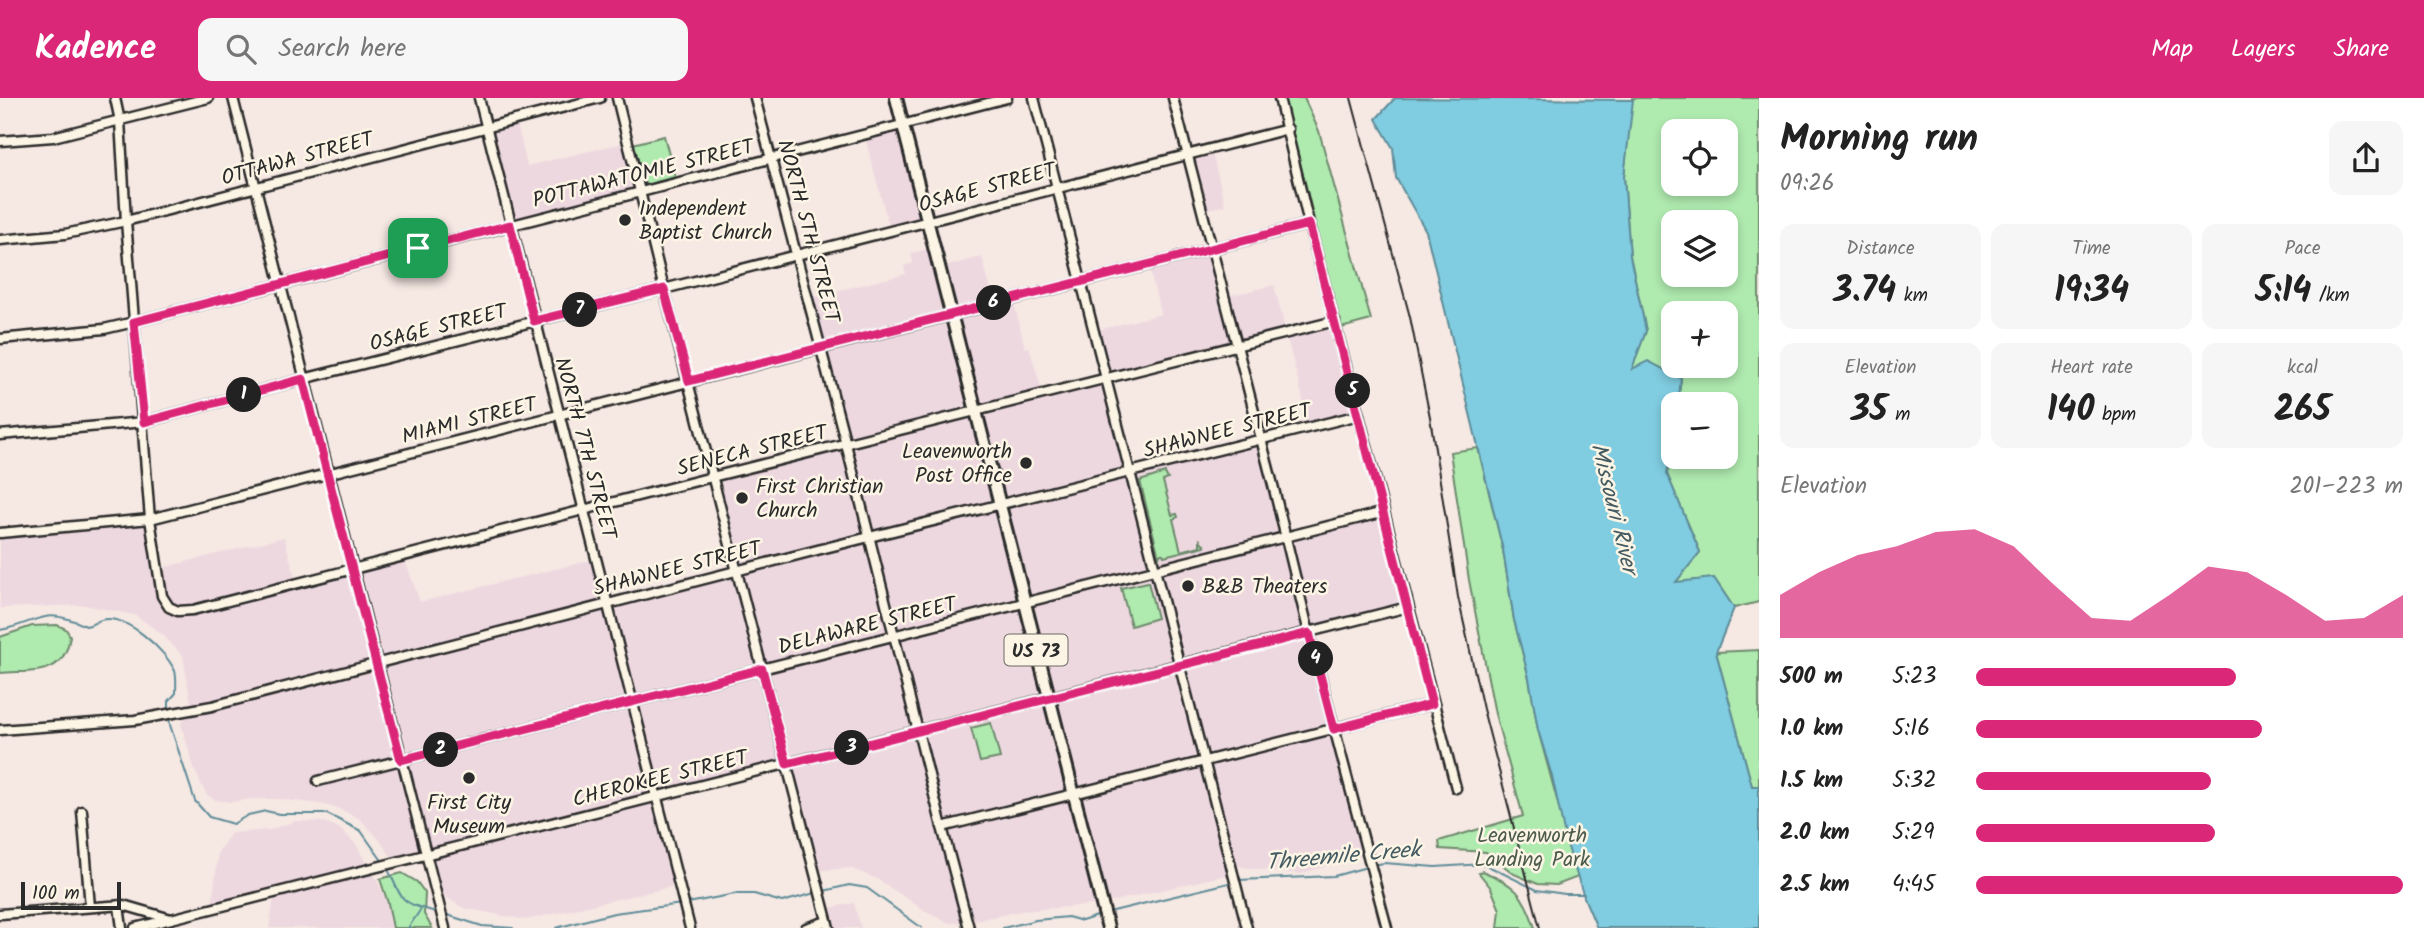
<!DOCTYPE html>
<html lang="en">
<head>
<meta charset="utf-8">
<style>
	body { margin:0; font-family:Kalam,sans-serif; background:#f6f6f6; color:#222; height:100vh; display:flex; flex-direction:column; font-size:26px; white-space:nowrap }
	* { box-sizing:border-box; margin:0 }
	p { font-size:23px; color:#767676 }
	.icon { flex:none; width:38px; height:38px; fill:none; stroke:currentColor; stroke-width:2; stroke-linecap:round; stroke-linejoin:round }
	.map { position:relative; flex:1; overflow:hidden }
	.panel { display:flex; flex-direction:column; background:#fff; width:665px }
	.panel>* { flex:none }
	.buttons { position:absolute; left:1661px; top:21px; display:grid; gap:14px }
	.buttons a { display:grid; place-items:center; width:77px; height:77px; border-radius:14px; background:#fff; box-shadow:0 4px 10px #0003; font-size:35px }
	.scale { position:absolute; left:21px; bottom:18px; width:100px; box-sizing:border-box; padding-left:7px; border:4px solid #2b2b2b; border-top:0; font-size:19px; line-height:24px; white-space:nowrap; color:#2b2b2b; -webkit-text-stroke:5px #fcf5e5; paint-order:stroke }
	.pin { position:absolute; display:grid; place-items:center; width:60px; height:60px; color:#fff; margin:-30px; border-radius:14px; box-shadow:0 4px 10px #0006 }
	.km { position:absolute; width:35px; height:35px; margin:-18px; border-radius:50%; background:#222; color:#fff; font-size:19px; line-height:35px; text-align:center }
	.round { display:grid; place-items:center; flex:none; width:74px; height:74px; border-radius:14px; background:#f6f6f6 }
	.summary { display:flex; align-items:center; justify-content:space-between; height:119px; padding:0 21px }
	h1 { font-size:38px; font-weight:700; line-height:52px }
	.metrics { display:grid; grid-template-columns:repeat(3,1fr); gap:10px; height:119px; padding:7px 21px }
	.metrics div { display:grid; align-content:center; border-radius:14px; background:#f6f6f6; text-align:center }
	.metrics b { font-size:35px; font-weight:700 }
	.metrics small { font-size:19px; font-weight:400 }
	.metrics p { font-size:19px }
	.chart { height:196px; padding:14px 21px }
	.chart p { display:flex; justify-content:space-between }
	.chart svg { width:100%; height:126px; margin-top:7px; fill:#db2777; opacity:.7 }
	ul { padding:0 21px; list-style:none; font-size:23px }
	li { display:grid; grid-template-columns:112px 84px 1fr; align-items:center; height:52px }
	li i { height:18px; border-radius:9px; background:#db2777 }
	header { display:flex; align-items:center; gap:42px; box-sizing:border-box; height:98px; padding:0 35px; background:#db2777; color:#fff }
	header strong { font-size:33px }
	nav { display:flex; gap:38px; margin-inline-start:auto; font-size:24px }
	.search { width:490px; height:63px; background:#f6f6f6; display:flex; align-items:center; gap:18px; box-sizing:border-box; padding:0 24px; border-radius:14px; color:#767676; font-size:26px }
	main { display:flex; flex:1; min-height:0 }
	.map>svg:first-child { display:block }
	.built { fill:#eed8e0 }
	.green { fill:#afeaaf; stroke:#6d8a6d; stroke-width:2; fill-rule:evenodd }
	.water { fill:#80cce0; stroke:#5e8c98; stroke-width:2 }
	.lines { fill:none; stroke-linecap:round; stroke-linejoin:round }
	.stream { stroke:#5e8c98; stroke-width:2 }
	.minor-casing { stroke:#2b2b2b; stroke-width:13 }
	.highway-casing { stroke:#2b2b2b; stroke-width:16 }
	.minor { stroke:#fcf5e5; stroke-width:8 }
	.highway { stroke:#fcf5e5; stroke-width:10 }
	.rail { stroke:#2b2b2b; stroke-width:2 }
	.route-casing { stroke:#fff; stroke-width:14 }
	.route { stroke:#db2777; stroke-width:9 }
	.poi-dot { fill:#2b2b2b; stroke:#fcf5e5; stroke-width:2.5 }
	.labels { text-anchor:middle; stroke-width:5; stroke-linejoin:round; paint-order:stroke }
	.shield { fill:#fcf5e5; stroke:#6a6863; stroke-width:2 }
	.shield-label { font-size:19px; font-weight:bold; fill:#2b2b2b }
	.street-label { font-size:21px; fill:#2b2b2b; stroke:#fcf5e5 }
	.poi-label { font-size:21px; fill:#2b2b2b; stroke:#fcf5e5; text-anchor:start }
	.park-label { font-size:21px; fill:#4c5b4c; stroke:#fcf5e5 }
	.water-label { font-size:23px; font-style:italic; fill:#445b61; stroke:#fcf5e5 }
</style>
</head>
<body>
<header>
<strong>Kadence</strong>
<div class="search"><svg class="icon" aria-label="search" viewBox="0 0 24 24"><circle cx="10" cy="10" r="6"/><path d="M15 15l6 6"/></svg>Search here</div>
<nav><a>Map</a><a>Layers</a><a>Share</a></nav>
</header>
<main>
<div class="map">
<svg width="1759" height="830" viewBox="0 0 1759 830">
	<rect width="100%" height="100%" fill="#f6e8e3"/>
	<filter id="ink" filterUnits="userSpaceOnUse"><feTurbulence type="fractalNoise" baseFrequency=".0143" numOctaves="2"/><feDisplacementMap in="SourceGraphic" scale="14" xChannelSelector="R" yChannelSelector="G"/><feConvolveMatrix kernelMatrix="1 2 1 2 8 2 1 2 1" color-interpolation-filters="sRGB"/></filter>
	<g filter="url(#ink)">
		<g class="built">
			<polygon points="516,21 527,68 627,44 639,94 511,127 486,29"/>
			<polygon points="903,27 926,123 890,132 864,36"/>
			<polygon points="1211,50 1225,107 1202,113 1187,56"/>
			<polygon points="933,150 939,170 982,159 994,204 1013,200 1025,250 1029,249 1043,296 1106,282 1094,233 1161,216 1148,166 1211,150 1224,199 1274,187 1286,235 1335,223 1359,317 1310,329 1286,236 1107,282 1130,375 1261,341 1285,439 1384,414 1408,509 1309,536 1368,755 1300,776 1247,770 1232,766 1234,775 1102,806 1021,813 968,824 949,825 922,811 879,782 850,770 814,773 787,667 656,699 679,787 526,822 463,810 435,792 425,757 395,764 379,741 359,720 339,711 321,706 277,701 251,701 230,704 215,702 206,696 195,673 181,626 192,612 183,558 162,536 135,517 84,507 0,510 0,435 150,421 158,471 284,439 297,486 398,460 406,465 420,504 596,461 608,505 737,473 725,427 722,384 781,363 846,346 808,200 906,176 904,168 913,165 911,155"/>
			<polygon points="295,723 324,724 339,730 356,746 368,769 290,790 373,774 388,805 392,830 269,830 275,794 212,810 218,754 231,735 270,732"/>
			<polygon points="854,805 861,830 829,830 824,811"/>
		</g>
		<g class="green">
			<polygon points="1284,0 1304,0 1319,33 1371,222 1341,230"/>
			<path d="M1632,0H1759V504L1734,510L1714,480L1675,485L1700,454L1667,376L1673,340V359H1726V306H1678L1681,280L1631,272L1646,233L1630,158L1624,79ZM1673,33H1726V86H1673ZM1673,124H1726V177H1673ZM1673,215H1726V268H1673Z"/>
			<polygon points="664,38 675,79 645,87 633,46"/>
			<polygon points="1478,350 1503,452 1514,522 1529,580 1538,632 1578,779 1557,787 1538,786 1514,776 1486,754 1440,751 1439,743 1523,718 1495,616 1469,482 1450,354"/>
			<polygon points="1165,375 1168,381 1163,383 1172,417 1177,416 1178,419 1173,421 1181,453 1200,448 1200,442 1205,448 1164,458 1163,456 1160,456 1159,459 1140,383"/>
			<polygon points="1148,484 1157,520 1131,528 1121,490"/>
			<path d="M57,527L66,531L70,538C64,580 33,572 0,575V539L32,528Z"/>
			<polygon points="1759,552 1759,688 1752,688 1716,554"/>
			<polygon points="991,625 1000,660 980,664 971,630"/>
			<path d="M1482,773C1515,786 1524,796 1535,830H1498L1500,812L1491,790L1479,775Z"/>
			<polygon points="402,775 417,784 425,795 424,816 432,830 393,830 388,805 380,781"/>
		</g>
		<polygon class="water" points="1395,0 1633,2 1624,79 1630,158 1646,233 1632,271 1648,263 1681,280 1678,306 1673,306 1673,340 1667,376 1700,454 1676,484 1714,480 1734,510 1716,554 1752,688 1759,688 1759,830 1597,830 1585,802 1566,743 1552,678 1538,632 1529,580 1514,522 1503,452 1426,133 1396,80 1393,50 1376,21"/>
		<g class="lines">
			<g class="stream">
				<path d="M0,532C39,525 43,507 86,528C93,527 96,523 101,522C126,515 166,553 175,573C177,580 176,588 176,595L169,603V612"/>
				<polyline points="169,618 170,627 195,703 209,719 233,726 248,717 266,713 279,716 327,716 361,733 383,764"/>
				<polyline points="1373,767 1384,765 1435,769 1484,766 1537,792 1565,796 1584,796"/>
				<path d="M386,769C393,778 395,790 402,799C410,809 428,811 439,815"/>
				<polyline points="1238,782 1334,778 1367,769"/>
				<polyline points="824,793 849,787 867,790 922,830"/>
				<polyline points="688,805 735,796 754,796 782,804 815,795"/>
				<polyline points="1109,814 1233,784"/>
				<polyline points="444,816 482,828 513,830"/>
				<polyline points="408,830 421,811"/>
				<polyline points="556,830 614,815 682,806"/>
				<polyline points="1003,830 1036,822 1068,819 1082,823 1100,817"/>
			</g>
			<defs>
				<g id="minor">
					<polyline points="115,0 120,23 126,123 150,421 162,498 169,509 178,513 193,512 712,379 1335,223"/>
					<polyline points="233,0 445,830"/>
					<polyline points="479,0 690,830"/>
					<polyline points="617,0 664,191 829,830"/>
					<polyline points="755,0 846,346 942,729 969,830"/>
					<polyline points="1034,0 1247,830"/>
					<polyline points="1173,0 1274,391 1309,535 1387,830"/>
					<polyline points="1279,0 1309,126 1456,690"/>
					<polyline points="0,43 53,39 208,0"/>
					<polyline points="0,142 65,136 126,123 600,0"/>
					<polyline points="0,241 104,231 134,224 1007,0"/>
					<polyline points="0,337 144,324 303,281 664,191 1288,31"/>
					<polyline points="0,435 150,421 1309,126"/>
					<polyline points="0,632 135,622 212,608 825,450 1359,317"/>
					<polyline points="318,683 1384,414"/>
					<polyline points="82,713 90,809"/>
					<polyline points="942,729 1432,606"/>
					<polyline points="119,808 122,830"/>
					<polyline points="0,816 123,807 171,821 1408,509"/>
					<polyline points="135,830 171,821"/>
					<polyline points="806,830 827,823"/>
				</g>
				<polyline id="highway" points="896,0 1108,830"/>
			</defs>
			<use href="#minor" class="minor-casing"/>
			<use href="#highway" class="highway-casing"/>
			<use href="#minor" class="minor"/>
			<use href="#highway" class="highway"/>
			<polyline class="rail" points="1351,0 1410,219 1430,319 1458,499 1483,611 1540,830"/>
		</g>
	</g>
	<g class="lines" filter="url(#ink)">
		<defs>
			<polygon id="route" points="1309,126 1432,606 1334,631 1309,535 787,666 762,571 401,662 303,281 144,324 134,224 510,127 534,223 664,191 689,283"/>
		</defs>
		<use href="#route" class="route-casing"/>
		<use href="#route" class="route"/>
	</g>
	<g class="poi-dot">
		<circle cx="625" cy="122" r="7"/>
		<circle cx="1026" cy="365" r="7"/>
		<circle cx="742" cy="400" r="7"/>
		<circle cx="1188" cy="488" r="7"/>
		<circle cx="469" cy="680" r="7"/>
	</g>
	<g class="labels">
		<rect class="shield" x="1004.5" y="536.5" width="63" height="31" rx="5"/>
		<g class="shield-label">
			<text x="1036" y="559">US 73</text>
		</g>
		<g class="street-label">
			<text transform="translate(297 60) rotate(-15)" y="7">OTTAWA STREET</text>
			<text transform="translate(643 75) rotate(-14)" y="7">POTTAWATOMIE STREET</text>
			<text transform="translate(987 89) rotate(-15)" y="7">OSAGE STREET</text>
			<text transform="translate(809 133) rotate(75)" y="7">NORTH 5TH STREET</text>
			<text transform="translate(438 229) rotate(-14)" y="7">OSAGE STREET</text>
			<text transform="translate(469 322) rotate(-14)" y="7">MIAMI STREET</text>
			<text transform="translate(1227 332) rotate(-14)" y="7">SHAWNEE STREET</text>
			<text transform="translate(586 350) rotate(75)" y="7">NORTH 7TH STREET</text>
			<text transform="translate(752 352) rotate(-14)" y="7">SENECA STREET</text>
			<text transform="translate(677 470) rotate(-14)" y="7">SHAWNEE STREET</text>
			<text transform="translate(867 527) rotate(-14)" y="7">DELAWARE STREET</text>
			<text transform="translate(660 680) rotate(-14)" y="7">CHEROKEE STREET</text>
		</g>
		<g class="poi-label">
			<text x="639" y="117">Independent<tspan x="639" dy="24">Baptist Church</tspan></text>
			<text x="1012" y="360" text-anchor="end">Leavenworth<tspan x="1012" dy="24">Post Office</tspan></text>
			<text x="756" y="395">First Christian<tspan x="756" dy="24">Church</tspan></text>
			<text x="1202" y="495">B&amp;B Theaters</text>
			<text x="469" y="711" text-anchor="middle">First City<tspan x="469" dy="24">Museum</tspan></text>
		</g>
		<g class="park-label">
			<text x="1532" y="744">Leavenworth<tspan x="1532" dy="24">Landing Park</tspan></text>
		</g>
		<g class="water-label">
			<text transform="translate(1615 410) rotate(76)" y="8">Missouri River</text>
			<text transform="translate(1343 757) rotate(-5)" y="8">Threemile Creek</text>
		</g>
	</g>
</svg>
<div class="buttons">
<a><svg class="icon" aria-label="locate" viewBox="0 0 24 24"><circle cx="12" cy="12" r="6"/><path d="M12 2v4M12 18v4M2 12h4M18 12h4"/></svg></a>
<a><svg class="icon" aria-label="layers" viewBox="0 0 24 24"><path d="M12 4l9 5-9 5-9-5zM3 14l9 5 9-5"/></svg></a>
<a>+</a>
<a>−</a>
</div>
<div class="scale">100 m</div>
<div class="pin" style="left:418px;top:150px;background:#1e9e55"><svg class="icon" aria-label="arrive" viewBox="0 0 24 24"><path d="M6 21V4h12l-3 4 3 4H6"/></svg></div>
<b class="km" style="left:244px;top:297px">1</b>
<b class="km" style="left:441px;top:652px">2</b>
<b class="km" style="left:852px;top:650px">3</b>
<b class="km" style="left:1316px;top:561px">4</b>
<b class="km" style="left:1353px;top:293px">5</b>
<b class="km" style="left:994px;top:205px">6</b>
<b class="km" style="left:580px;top:212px">7</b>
</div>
<section class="panel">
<div class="summary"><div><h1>Morning run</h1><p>09:26</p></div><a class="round"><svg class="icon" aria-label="share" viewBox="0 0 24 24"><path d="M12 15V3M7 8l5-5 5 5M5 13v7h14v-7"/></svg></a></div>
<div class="metrics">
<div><p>Distance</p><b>3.74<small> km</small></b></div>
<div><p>Time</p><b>19:34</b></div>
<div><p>Pace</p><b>5:14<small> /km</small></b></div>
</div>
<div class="metrics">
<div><p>Elevation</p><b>35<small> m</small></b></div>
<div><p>Heart rate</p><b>140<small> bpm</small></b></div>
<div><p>kcal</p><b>265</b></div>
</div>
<div class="chart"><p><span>Elevation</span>201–223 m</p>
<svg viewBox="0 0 160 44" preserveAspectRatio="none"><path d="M0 44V29L10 21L20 15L30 12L40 7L50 6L60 12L70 25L80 37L90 38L100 29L110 19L120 21L130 29L140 38L150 37L160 29V44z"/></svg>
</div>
<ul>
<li><b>500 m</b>5:23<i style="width:61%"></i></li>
<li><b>1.0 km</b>5:16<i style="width:67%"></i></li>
<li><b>1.5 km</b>5:32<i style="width:55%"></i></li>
<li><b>2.0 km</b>5:29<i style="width:56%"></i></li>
<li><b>2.5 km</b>4:45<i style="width:100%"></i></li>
</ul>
</section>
</main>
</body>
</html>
